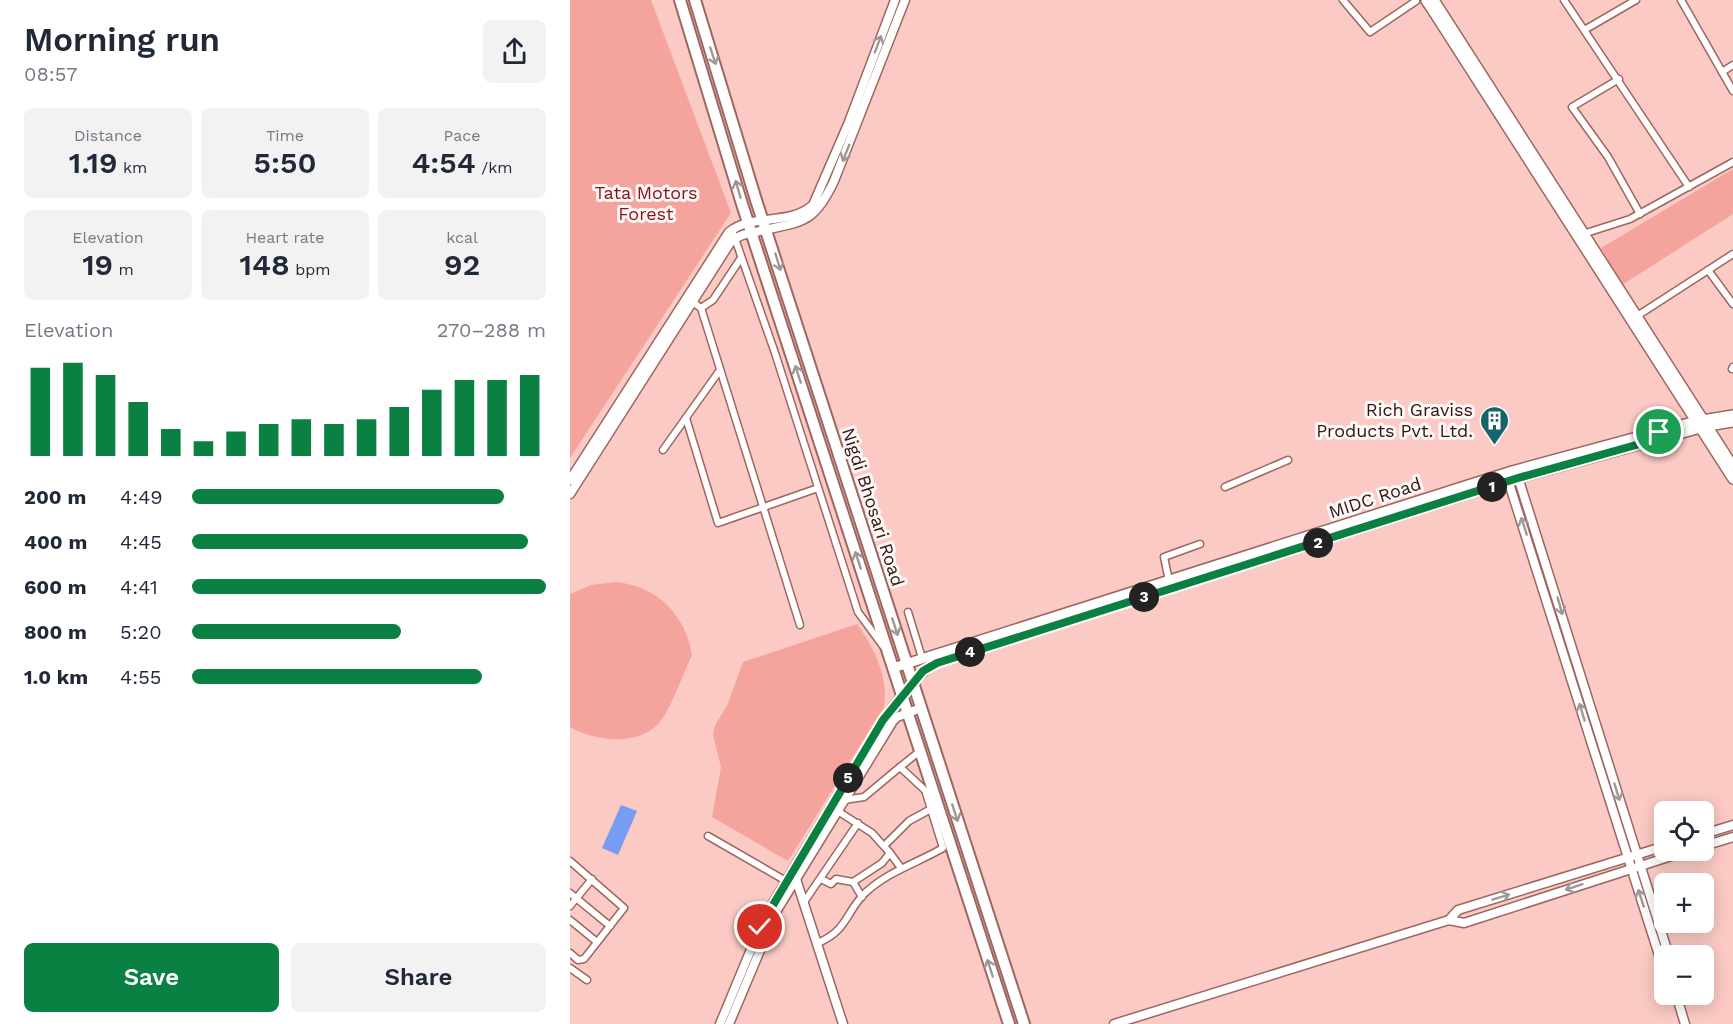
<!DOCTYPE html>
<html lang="en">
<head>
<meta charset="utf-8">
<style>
	body { margin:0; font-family:"Work Sans",sans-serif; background:#f2f2f3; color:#1f2937; height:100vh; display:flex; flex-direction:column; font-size:22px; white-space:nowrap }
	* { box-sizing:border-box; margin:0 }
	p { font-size:20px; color:#747a83 }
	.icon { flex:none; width:33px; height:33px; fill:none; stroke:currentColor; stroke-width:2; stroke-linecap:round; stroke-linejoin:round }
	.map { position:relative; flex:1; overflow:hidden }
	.sheet { display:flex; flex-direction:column; background:#fff; width:570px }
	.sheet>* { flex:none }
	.buttons { position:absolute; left:1084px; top:801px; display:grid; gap:12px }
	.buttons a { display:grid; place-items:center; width:60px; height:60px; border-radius:9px; background:#fff; box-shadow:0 3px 15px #0003; font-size:30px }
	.pin { position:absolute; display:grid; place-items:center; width:51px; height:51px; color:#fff; margin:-26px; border:3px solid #fff; border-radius:50%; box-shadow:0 2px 6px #0007 }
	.km { position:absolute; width:30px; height:30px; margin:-15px; border-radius:50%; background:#222; color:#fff; font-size:16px; line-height:30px; text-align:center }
	.round { display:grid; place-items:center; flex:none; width:63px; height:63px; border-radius:9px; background:#f2f2f3 }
	.headline { display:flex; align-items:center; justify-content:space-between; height:102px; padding:0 24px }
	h1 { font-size:33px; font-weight:600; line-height:45px }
	.metrics { display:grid; grid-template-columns:repeat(3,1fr); gap:9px; height:102px; padding:6px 24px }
	.metrics div { display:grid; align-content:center; border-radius:9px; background:#f2f2f3; text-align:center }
	.metrics b { font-size:30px; font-weight:600 }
	.metrics small { font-size:16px; font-weight:400 }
	.metrics p { font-size:16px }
	.chart { height:168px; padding:12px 24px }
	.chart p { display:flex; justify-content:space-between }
	.chart svg { width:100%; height:108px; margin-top:6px; stroke:#0b8043; stroke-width:6 }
	.action { display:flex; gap:12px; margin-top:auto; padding:12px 24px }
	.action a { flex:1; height:69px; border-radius:9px; background:#0b8043; color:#fff; font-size:24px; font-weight:600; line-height:69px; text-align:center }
	.action a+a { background:#f2f2f3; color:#1f2937 }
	ul { padding:0 24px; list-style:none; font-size:20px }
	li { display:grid; grid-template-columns:96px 72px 1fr; align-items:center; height:45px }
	li i { height:15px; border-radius:8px; background:#0b8043 }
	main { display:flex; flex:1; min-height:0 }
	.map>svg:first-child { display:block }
	.green { fill:#f5a49d }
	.water { fill:#779df2 }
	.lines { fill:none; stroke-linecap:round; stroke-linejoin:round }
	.minor-casing { stroke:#9d6661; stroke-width:9 }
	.tertiary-casing { stroke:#9d6661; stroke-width:11 }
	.secondary-casing { stroke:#9d6661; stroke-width:12 }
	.primary-casing { stroke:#9d6661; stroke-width:14 }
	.minor { stroke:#fff; stroke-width:6 }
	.tertiary { stroke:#fff; stroke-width:8 }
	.secondary { stroke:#fff; stroke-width:9 }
	.primary { stroke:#fff; stroke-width:10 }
	.oneway { stroke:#a09796 }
	.route-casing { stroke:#fff; stroke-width:12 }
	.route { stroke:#0b8043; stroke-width:8 }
	.labels { text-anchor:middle; stroke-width:6; stroke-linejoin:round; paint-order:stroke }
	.park-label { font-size:18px; fill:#8b0f18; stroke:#fdf7f6 }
	.poi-label { font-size:18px; fill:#2d1715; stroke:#fdf7f6; text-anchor:end }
	.street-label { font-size:18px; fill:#2d1715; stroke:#fdf7f6 }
</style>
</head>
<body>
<main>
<section class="sheet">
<div class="headline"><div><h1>Morning run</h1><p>08:57</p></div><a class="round"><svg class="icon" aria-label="share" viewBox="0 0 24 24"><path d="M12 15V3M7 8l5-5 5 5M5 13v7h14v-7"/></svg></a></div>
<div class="metrics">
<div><p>Distance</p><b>1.19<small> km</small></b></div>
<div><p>Time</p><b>5:50</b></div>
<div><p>Pace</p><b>4:54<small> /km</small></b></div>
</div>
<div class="metrics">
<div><p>Elevation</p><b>19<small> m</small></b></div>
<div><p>Heart rate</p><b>148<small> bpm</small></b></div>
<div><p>kcal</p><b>92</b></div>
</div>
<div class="chart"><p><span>Elevation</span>270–288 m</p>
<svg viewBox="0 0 160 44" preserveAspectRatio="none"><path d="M5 44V8M15 44V6M25 44V11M35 44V22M45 44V33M55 44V38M65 44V34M75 44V31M85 44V29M95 44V31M105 44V29M115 44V24M125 44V17M135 44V13M145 44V13M155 44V11"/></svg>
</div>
<ul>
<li><b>200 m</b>4:49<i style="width:88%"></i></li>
<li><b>400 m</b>4:45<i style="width:95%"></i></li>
<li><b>600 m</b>4:41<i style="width:100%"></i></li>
<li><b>800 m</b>5:20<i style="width:59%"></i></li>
<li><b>1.0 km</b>4:55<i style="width:82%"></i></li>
</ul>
<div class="action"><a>Save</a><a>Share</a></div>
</section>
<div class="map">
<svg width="1163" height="1024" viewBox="0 0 1163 1024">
	<rect width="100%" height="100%" fill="#fbcac4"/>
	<g class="green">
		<polygon points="0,0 81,0 161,213 0,458"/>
		<polygon points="1163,169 1163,214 1052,285 1031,248"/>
		<path d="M46,582C87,586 116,615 122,655C114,672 100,711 89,723C68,747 24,741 0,727V594L21,585Z"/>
		<path d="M287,624C304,647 319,678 314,707L218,861L142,817L151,767L143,735L145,725L157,706L173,662Z"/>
	</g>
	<polygon class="water" points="51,805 67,811 48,855 32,848"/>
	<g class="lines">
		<defs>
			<g id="minor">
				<polyline points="773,0 800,32 846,1"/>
				<polyline points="994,0 1119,187"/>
				<polyline points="1111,0 1163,91"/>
				<polyline points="1016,29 1066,0"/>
				<polyline points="1152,72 1163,65"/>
				<polyline points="1049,79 1002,107 1038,157 1070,214"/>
				<polyline points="162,230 205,353 288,612 313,646"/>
				<polyline points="1013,234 1060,219 1163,162"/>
				<polyline points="1138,270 1163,304"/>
				<polyline points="121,301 131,308 230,625"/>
				<polyline points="131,308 143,300 171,258"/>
				<polyline points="1064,318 1163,254"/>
				<polyline points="1162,369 1163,367"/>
				<polyline points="116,418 148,523 248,488"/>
				<polyline points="93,450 150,370"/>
				<polyline points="655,487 718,460"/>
				<polyline points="599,581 594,557 630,544"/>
				<polyline points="338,612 352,658"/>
				<polyline points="330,767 350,751"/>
				<polyline points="274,800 294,797 330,767 359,794"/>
				<polyline points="266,810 302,833 320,853 312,863 283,882 292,897"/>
				<polyline points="138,836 216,881"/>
				<polyline points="314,846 339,821 361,809"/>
				<polyline points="320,853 331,868"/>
				<polyline points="0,861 54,908 14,959 8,960 0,953"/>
				<polyline points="251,879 261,884 266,879 283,882"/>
				<polyline points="0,893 40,926"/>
				<polyline points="234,902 288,823"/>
				<polyline points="0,906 22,879"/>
				<polyline points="0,920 27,942"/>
				<path d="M248,943C278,930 275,913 295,893C317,872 347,863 373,848L356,793"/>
				<polyline points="0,968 17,980"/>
			</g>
			<g id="tertiary">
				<polyline points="947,474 1099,956"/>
				<polyline points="937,477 1095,974"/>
				<path d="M0,480L159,232C183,213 220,226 243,205L279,122L325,0"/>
				<path d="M0,494L160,243C168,235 175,234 186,232C231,221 243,226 264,181L335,0"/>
				<polyline points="1134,834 1163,825"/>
				<polyline points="1134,846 1163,837"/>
				<polyline points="225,876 273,1024"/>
				<polyline points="879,920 888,910 1095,846"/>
				<polyline points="1106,994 1115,1024"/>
				<polyline points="150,1024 194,918 313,720 332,695"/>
				<polyline points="159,1024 207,910 323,721 327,717 351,708"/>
				<polyline points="544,1024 879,920 894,923 1120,850"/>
			</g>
			<g id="secondary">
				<polyline points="858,0 856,1 861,8 1163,479"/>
				<polyline points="864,0 1163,466"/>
				<polyline points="323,668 942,471 1126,421 1163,415"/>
				<path d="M332,695C342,687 346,677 354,671C375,654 410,649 435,641L948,478L1138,426L1163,422"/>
			</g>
			<g id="primary">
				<polyline points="110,0 172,204 439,1024"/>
				<polyline points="125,0 186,200 454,1024"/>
			</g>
		</defs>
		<use href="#minor" class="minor-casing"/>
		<use href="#tertiary" class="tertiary-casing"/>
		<use href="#secondary" class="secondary-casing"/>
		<use href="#primary" class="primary-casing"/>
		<use href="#minor" class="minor"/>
		<use href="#tertiary" class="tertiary"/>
		<use href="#secondary" class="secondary"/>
		<use href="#primary" class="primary"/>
	</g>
	<defs><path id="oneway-shaft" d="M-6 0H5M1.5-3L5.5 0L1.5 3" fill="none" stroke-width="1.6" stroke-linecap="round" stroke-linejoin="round" transform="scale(1.5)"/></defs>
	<g class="oneway">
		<use href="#oneway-shaft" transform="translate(308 44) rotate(-69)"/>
		<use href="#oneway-shaft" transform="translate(143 56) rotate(72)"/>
		<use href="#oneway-shaft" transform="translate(276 153) rotate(112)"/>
		<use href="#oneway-shaft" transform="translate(168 189) rotate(-106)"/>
		<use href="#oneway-shaft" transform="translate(208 262) rotate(73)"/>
		<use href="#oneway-shaft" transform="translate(228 374) rotate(-108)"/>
		<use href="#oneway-shaft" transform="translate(954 526) rotate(-108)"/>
		<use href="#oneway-shaft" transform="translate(288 560) rotate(-108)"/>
		<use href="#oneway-shaft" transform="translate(990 606) rotate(74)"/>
		<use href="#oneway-shaft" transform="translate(325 627) rotate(72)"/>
		<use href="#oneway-shaft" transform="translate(1012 712) rotate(-107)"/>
		<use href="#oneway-shaft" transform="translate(1047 792) rotate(73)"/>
		<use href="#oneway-shaft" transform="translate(385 813) rotate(72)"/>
		<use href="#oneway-shaft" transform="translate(1004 887) rotate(162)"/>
		<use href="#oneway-shaft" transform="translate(931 897) rotate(-17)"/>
		<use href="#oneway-shaft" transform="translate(1071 898) rotate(-108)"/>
		<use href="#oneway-shaft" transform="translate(420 968) rotate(-108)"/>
	</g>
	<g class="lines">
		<defs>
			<polyline id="route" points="190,927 313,720 353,671 367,663 948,478 1091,438 1089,432"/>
		</defs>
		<use href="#route" class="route-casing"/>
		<use href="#route" class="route"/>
	</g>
	<defs>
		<symbol id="building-pin" viewBox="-11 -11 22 30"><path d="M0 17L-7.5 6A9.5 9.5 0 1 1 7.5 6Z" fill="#16646b" stroke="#fdf7f6"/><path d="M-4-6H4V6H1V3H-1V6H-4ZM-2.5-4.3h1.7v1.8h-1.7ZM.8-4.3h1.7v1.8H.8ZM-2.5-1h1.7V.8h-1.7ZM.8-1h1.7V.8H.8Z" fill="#fff"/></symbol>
	</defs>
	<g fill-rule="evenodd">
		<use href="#building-pin" x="908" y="404" width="33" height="45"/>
	</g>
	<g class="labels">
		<g class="park-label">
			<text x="76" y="199">Tata Motors<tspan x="76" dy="21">Forest</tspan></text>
		</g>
		<g class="poi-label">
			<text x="903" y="416">Rich Graviss<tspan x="903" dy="21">Products Pvt. Ltd.</tspan></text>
		</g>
		<g class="street-label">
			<text transform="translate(805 498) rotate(-18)" y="6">MIDC Road</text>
			<text transform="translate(303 507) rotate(72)" y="6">Nigdi Bhosari Road</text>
		</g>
	</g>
</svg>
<div class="buttons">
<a><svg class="icon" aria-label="locate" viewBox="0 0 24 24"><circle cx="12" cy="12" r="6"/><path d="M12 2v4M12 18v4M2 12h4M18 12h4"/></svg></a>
<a>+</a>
<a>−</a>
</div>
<div class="pin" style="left:1089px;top:432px;background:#1e9e55"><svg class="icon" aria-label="arrive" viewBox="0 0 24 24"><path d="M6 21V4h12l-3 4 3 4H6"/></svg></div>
<div class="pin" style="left:190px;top:927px;background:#d93025"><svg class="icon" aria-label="check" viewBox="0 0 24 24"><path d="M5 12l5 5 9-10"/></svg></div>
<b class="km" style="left:922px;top:487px">1</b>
<b class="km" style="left:748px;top:543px">2</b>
<b class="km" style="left:574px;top:597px">3</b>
<b class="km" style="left:400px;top:652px">4</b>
<b class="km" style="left:278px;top:778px">5</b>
</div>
</main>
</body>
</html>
